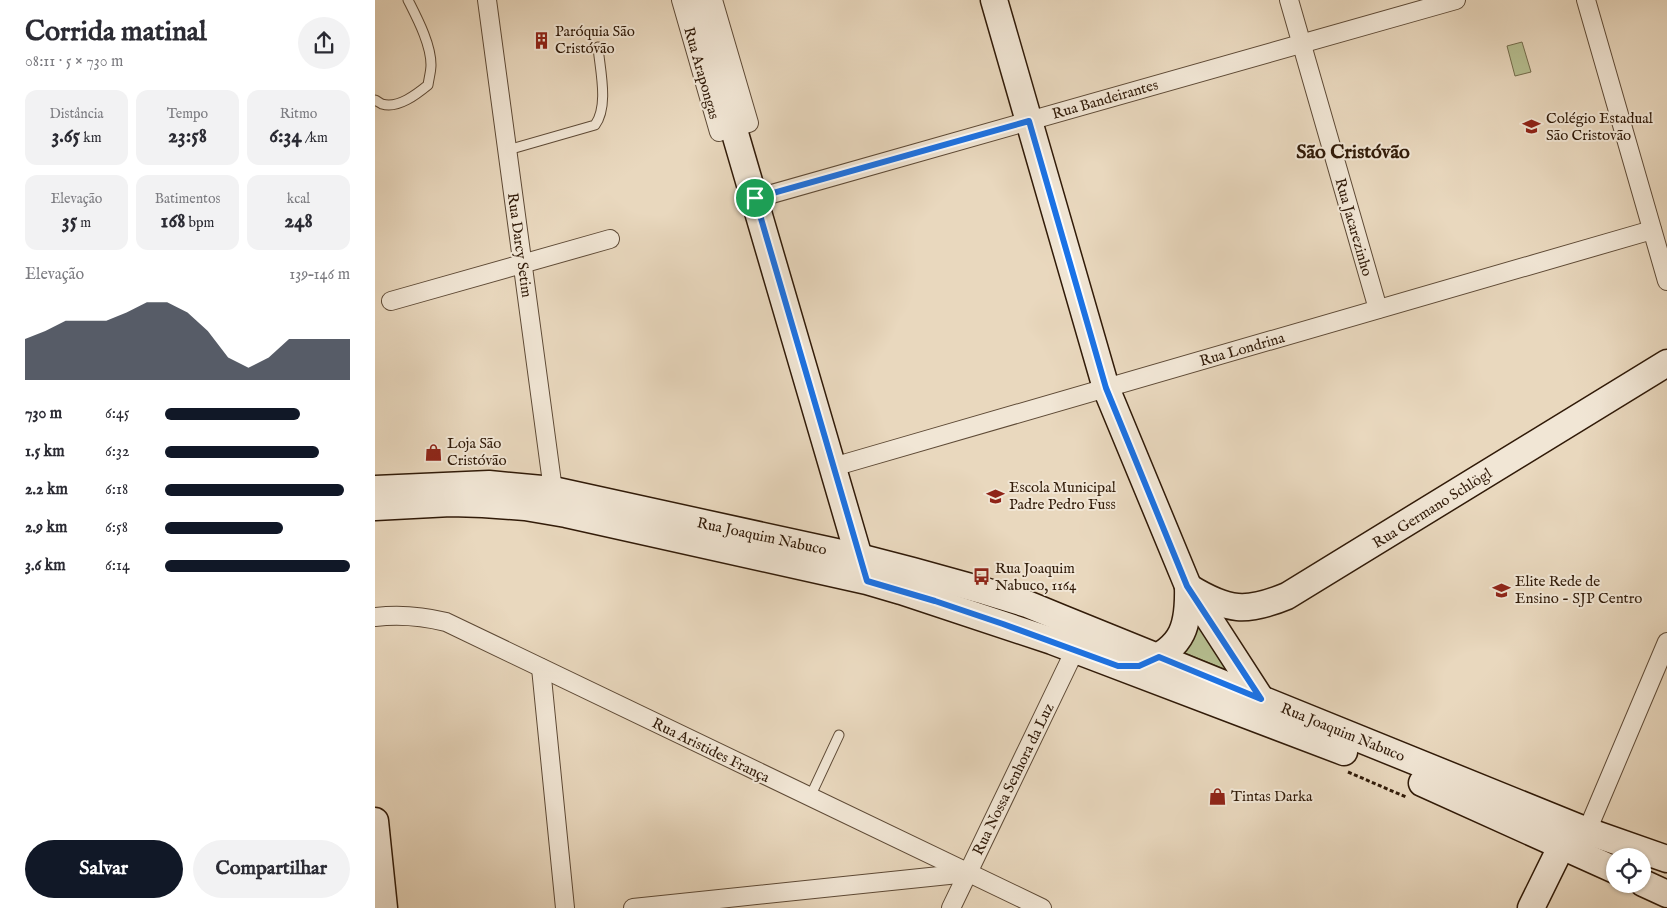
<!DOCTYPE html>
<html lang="pt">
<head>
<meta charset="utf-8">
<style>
	body { margin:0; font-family:"IM FELL English",serif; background:#f2f2f3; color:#2b2b33; height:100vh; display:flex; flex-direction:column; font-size:19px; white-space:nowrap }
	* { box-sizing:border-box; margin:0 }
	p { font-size:16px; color:#7c7c81 }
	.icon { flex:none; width:28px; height:28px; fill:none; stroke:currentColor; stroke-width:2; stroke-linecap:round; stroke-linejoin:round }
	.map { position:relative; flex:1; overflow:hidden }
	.side { display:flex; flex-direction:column; background:#fff; width:375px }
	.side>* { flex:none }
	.buttons { position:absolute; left:1231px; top:848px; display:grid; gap:10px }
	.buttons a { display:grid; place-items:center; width:45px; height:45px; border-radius:50%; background:#fff; box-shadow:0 1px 4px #0004; font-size:25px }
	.pin { position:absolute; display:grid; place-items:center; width:42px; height:42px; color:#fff; margin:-21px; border:2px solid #fff; border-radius:50%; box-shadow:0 1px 5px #0007 }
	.round { display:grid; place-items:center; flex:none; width:52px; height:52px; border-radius:26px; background:#f2f2f3 }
	.summary { display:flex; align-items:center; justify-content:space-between; height:85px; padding:0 25px }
	h1 { font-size:28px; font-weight:800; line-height:38px }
	.stats { display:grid; grid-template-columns:repeat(3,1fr); gap:8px; height:85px; padding:5px 25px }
	.stats div { display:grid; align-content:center; border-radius:12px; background:#f2f2f3; text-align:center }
	.stats b { font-size:21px; font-weight:800 }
	.stats small { font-size:14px; font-weight:400 }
	.stats p { font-size:14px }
	.chart { height:140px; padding:10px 25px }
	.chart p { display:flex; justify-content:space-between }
	.chart svg { width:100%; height:90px; margin-top:5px; fill:#111827; opacity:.7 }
	.action { display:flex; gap:10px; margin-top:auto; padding:10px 25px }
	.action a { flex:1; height:58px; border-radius:30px; background:#111827; color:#fff; font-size:20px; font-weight:800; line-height:58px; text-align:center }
	.action a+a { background:#f2f2f3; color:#2b2b33 }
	ul { padding:0 25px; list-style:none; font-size:16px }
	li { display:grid; grid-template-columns:80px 60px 1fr; align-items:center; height:38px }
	li i { height:12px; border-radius:6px; background:#111827 }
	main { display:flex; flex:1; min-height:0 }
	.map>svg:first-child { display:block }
	.green { fill:#b6bf91; stroke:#736c4c }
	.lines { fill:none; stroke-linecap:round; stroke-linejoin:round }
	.lane-casing { stroke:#5e4a36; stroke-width:11 }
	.street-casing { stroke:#5e4a36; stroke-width:20 }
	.secondary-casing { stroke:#301a08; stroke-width:29 }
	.path { stroke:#301a08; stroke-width:3; stroke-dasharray:4 2.5; stroke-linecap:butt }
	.lane { stroke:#f1e6d5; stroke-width:9 }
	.street { stroke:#f1e6d5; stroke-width:18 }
	.secondary { stroke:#f1e6d5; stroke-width:26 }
	.route-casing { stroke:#fff; stroke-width:10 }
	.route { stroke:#1a73e8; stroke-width:6 }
	.labels { text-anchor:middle; stroke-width:4; stroke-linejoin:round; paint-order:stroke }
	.poi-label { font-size:15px; fill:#301a08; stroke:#f1e6d5; text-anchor:start }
	.street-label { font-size:15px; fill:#301a08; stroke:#f1e6d5 }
	.district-label { font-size:20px; font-weight:bold; fill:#301a08; stroke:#f1e6d5 }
</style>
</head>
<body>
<main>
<section class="side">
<div class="summary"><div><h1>Corrida matinal</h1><p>08:11 · 5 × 730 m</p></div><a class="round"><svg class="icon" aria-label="share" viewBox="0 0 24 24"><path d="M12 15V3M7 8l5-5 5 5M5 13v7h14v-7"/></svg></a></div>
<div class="stats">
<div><p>Distância</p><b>3.65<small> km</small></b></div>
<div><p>Tempo</p><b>23:58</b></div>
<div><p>Ritmo</p><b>6:34<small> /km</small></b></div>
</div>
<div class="stats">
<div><p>Elevação</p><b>35<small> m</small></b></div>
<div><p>Batimentos</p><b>168<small> bpm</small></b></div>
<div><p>kcal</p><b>248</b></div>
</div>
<div class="chart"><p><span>Elevação</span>139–146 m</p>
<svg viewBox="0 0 160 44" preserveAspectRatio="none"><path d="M0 44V24L10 20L20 15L30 15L40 15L50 11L60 6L70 6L80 11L90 20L100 33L110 38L120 33L130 24L140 24L150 24L160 24V44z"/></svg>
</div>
<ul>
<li><b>730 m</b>6:45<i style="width:73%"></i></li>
<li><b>1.5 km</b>6:32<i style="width:83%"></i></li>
<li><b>2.2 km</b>6:18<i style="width:97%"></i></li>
<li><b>2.9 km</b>6:58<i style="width:64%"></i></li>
<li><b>3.6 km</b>6:14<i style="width:100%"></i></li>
</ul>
<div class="action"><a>Salvar</a><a>Compartilhar</a></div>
</section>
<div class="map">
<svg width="1292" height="908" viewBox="0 0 1292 908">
	<rect width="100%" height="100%" fill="#e9d8be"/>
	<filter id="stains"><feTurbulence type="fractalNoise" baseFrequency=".004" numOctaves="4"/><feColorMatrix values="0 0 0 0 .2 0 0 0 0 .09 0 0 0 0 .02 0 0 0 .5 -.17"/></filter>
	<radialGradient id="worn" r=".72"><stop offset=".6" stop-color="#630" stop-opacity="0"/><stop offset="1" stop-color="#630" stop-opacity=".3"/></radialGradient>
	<g class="green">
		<polygon points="1147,42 1156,72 1140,76 1132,46"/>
		<polygon points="825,618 859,673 803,650"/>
	</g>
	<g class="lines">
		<defs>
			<g id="lane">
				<path d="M0,100C2,101 5,103 7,104C23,109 42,94 53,85C54,78 56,71 56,65C56,44 42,18 33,0"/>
				<path d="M133,150L220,125C234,106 225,70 223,47"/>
				<polyline points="435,797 464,735"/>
			</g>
			<g id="street">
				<polyline points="112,0 178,490"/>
				<polyline points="306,0 344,132 374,123 338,0"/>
				<polyline points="914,0 1003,309"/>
				<polyline points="1211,0 1292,281"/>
				<polyline points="379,199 1081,0"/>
				<polyline points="16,301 235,239"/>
				<polyline points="458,467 1277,230"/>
				<path d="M0,617C25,614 47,616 71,622L667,908"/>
				<polyline points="166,668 190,908"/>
				<polyline points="1212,831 1292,642"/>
				<polyline points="258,908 593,873"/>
				<polyline points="576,908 700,650"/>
			</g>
			<g id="secondary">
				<polyline points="321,0 488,571"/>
				<polyline points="619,0 731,388 813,586 886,699"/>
				<polyline points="0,489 114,484 178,490 484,557 538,571 610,591 652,604 686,618 1212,831 1292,859"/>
				<polyline points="0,507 76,503 108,504 150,507 191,514 492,581 526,591 677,641 969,752"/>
				<path d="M815,588C853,611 871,613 912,596L1292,363"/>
				<path d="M770,663C809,647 814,625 813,586"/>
				<polyline points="1047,783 1240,870"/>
				<polyline points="0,821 9,908"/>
				<polyline points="1268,883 1292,894"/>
				<polyline points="1156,908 1187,845"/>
			</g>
		</defs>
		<use href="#lane" class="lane-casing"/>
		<use href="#street" class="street-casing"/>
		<use href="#secondary" class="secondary-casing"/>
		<polyline class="path" points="973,772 1031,797"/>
		<use href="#lane" class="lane"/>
		<use href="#street" class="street"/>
		<use href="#secondary" class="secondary"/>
	</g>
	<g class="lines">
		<defs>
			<polygon id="route" points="654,121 731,388 812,586 886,699 784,657 764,666 743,666 628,624 560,601 492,581 380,198"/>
		</defs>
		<use href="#route" class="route-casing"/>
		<use href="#route" class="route"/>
	</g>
	<defs>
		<symbol id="building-bare" viewBox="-9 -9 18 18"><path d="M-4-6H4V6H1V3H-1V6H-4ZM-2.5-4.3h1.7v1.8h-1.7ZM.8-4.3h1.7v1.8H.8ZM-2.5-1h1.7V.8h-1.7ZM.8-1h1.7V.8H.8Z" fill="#8f2418" stroke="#f1e6d5" stroke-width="2.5" paint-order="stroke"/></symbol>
		<symbol id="school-bare" viewBox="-9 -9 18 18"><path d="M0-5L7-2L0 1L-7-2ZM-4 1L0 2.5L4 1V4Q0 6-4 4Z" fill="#8f2418" stroke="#f1e6d5" stroke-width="2.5" paint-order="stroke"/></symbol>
		<symbol id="shop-bare" viewBox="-9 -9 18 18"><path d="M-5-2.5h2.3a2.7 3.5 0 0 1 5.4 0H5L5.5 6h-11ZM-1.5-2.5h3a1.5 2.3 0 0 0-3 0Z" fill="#8f2418" stroke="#f1e6d5" stroke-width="2.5" paint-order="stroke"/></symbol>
		<symbol id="bus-bare" viewBox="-9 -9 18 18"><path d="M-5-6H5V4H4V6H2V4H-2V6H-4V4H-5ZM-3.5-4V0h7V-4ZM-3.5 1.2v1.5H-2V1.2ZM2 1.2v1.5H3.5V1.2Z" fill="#8f2418" stroke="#f1e6d5" stroke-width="2.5" paint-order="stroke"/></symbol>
	</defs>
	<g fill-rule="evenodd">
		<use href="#building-bare" x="154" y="28" width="25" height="25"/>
		<use href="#school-bare" x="1144" y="114" width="25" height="25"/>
		<use href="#shop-bare" x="46" y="440" width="25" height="25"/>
		<use href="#school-bare" x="608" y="484" width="25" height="25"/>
		<use href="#bus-bare" x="594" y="564" width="25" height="25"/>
		<use href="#school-bare" x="1114" y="578" width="25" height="25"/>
		<use href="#shop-bare" x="830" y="784" width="25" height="25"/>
	</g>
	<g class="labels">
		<g class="poi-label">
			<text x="180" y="36">Paróquia São<tspan x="180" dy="17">Cristóvão</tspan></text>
			<text x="1171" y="123">Colégio Estadual<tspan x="1171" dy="17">São Cristovão</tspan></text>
			<text x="72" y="448">Loja São<tspan x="72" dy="17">Cristóvão</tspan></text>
			<text x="634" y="492">Escola Municipal<tspan x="634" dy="17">Padre Pedro Fuss</tspan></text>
			<text x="620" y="573">Rua Joaquim<tspan x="620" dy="17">Nabuco, 1164</tspan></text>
			<text x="1140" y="586">Elite Rede de<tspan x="1140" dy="17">Ensino - SJP Centro</tspan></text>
			<text x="856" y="801">Tintas Darka</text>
		</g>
		<g class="street-label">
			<text transform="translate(327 73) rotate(74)" y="5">Rua Arapongas</text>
			<text transform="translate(730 99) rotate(-16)" y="5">Rua Bandeirantes</text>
			<text transform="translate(979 227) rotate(74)" y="5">Rua Jacarezinho</text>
			<text transform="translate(145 245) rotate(82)" y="5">Rua Darcy Setim</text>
			<text transform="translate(867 349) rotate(-16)" y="5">Rua Londrina</text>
			<text transform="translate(1057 508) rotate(-32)" y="5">Rua Germano Schlögl</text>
			<text transform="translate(387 536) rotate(12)" y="5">Rua Joaquim Nabuco</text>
			<text transform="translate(968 732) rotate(22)" y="5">Rua Joaquim Nabuco</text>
			<text transform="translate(336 750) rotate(26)" y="5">Rua Aristides França</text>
			<text transform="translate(638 779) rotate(-64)" y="5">Rua Nossa Senhora da Luz</text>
		</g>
		<g class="district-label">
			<text x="978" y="158">São Cristóvão</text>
		</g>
	</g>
	<rect width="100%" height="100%" filter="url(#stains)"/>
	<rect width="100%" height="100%" fill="url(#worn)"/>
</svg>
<div class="buttons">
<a><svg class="icon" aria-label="locate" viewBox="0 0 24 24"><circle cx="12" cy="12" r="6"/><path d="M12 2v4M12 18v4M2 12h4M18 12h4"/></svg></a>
</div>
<div class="pin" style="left:380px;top:198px;background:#1e9e55"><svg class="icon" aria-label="arrive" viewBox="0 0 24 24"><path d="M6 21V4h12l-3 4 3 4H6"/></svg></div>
</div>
</main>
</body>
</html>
